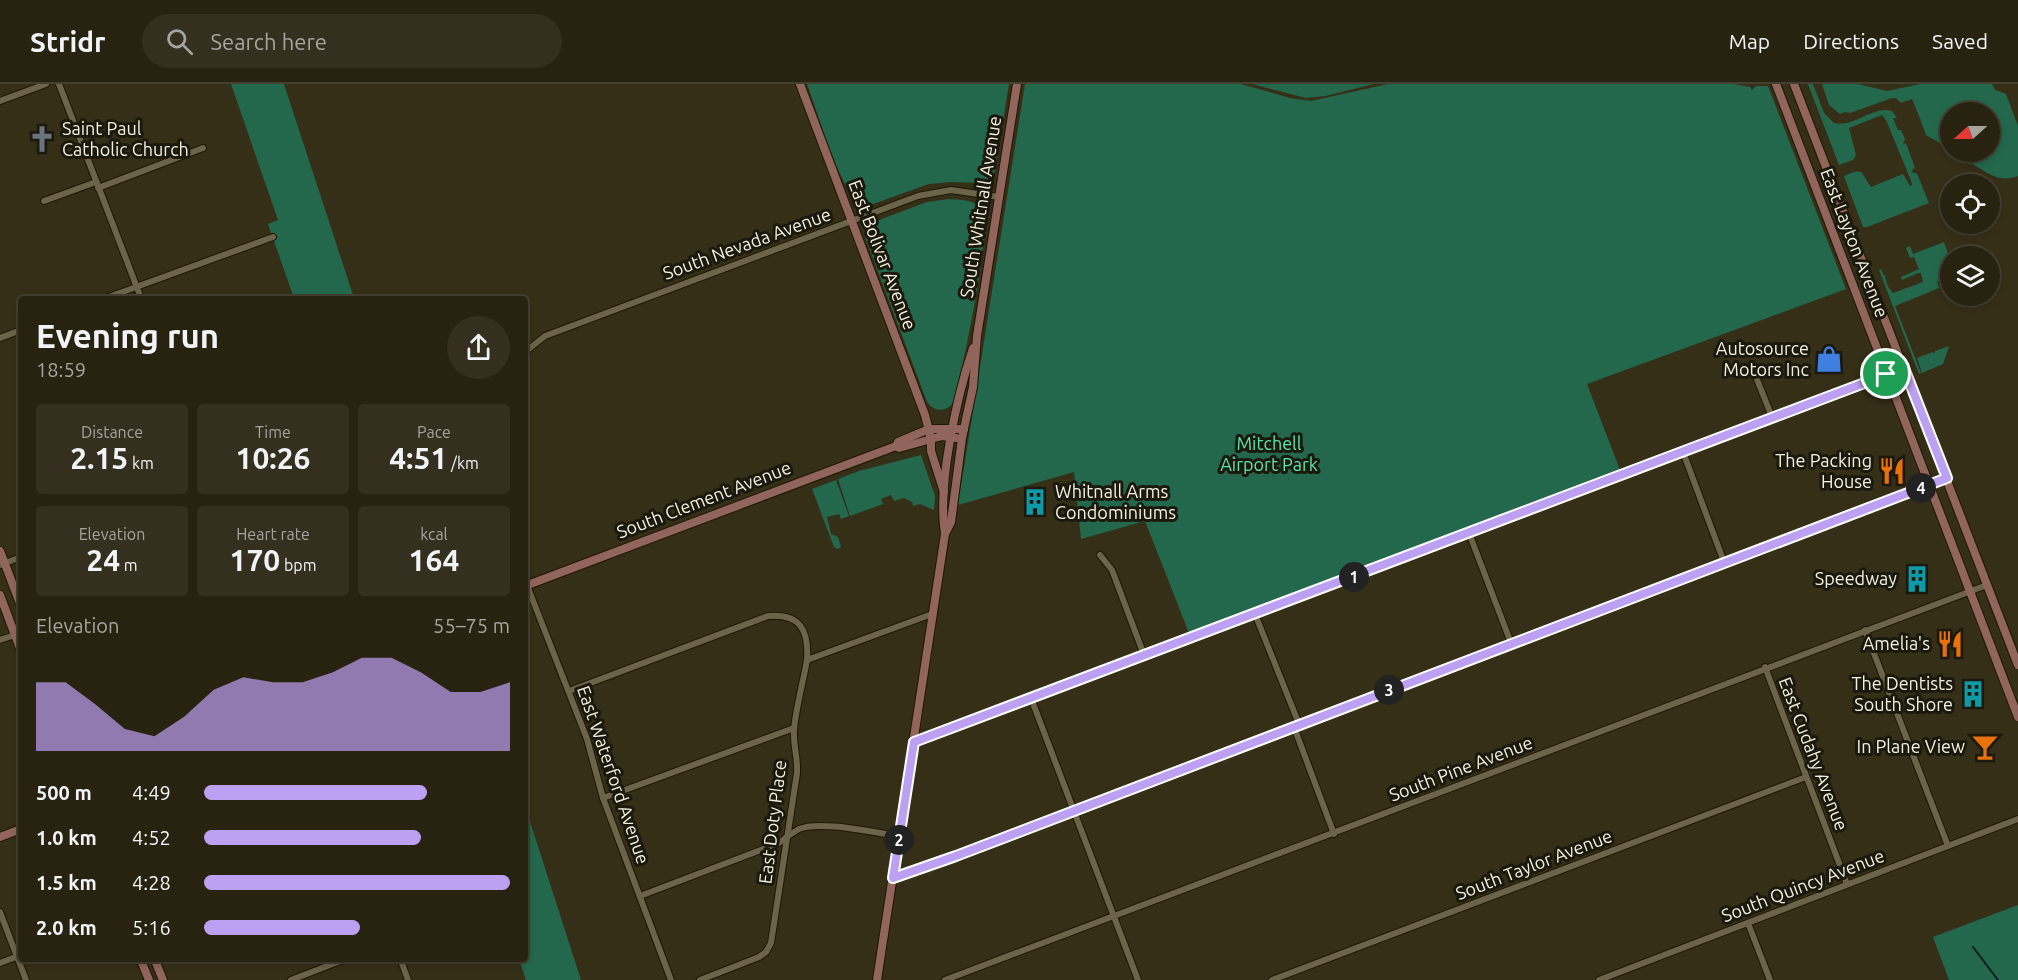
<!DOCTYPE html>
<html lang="en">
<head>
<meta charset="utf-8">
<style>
	body { margin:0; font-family:Ubuntu,sans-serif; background:#342f1f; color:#f1f3f6; height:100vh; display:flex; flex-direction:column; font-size:22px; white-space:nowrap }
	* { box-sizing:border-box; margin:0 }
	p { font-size:20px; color:#a5a49f }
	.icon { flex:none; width:33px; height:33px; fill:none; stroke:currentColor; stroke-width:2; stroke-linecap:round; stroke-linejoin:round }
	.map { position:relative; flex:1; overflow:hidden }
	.side { position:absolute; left:18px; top:212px; width:510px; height:666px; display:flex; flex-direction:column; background:#282311; border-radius:6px; box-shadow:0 3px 9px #0003,0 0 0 2px #444031 }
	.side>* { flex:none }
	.needle { width:39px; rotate:249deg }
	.tools { position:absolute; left:1940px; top:18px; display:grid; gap:12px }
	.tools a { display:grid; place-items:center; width:60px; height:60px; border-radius:50%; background:#282311; box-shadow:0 3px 9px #0003,0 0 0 2px #444031; font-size:30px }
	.pin { position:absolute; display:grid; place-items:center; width:51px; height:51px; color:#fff; margin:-26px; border:3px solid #fff; border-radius:50%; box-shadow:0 2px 6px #0007 }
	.km { position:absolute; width:30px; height:30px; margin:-15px; border-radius:50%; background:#222; color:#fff; font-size:16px; line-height:30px; text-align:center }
	.round { display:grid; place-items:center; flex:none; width:63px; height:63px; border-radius:32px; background:#342f1f }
	.head { display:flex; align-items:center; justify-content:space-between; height:102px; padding:0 18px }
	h1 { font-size:33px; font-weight:700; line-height:45px }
	.figures { display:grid; grid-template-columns:repeat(3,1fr); gap:9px; height:102px; padding:6px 18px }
	.figures div { display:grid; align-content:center; border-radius:6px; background:#342f1f; text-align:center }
	.figures b { font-size:30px; font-weight:700 }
	.figures small { font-size:16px; font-weight:400 }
	.figures p { font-size:16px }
	.chart { height:168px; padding:12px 18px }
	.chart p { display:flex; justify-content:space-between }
	.chart svg { width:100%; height:108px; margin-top:6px; fill:#bca0f2; opacity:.7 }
	ul { padding:0 18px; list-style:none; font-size:20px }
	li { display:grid; grid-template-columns:96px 72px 1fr; align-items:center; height:45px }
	li i { height:15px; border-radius:8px; background:#bca0f2 }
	header { display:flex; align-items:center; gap:36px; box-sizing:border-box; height:84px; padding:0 30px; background:#282311; border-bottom:2px solid #444031 }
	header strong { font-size:28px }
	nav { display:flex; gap:33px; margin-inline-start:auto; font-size:21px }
	.search { width:420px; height:54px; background:#342f1f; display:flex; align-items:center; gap:15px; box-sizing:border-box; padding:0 21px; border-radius:33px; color:#a5a49f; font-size:22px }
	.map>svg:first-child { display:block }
	.green { fill:#23684c }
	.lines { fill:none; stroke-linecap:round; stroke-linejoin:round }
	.stream { stroke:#0e1f21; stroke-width:2 }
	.street-casing { stroke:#1e1701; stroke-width:8 }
	.secondary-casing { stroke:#1e1701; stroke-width:10 }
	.street { stroke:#6b644a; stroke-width:6 }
	.secondary { stroke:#91655c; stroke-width:8 }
	.route-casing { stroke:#fff; stroke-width:12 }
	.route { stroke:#bca0f2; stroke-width:8 }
	.labels { text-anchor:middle; stroke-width:6; stroke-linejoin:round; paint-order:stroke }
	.poi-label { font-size:18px; fill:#f3efe0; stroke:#1b180d; text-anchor:end }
	.street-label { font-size:18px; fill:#f3efe0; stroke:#1b180d }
	.park-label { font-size:18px; fill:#5be6ac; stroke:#1b180d }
</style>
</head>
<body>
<header>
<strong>Stridr</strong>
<div class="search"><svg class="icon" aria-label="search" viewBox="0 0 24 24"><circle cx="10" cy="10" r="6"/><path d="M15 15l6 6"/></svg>Search here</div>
<nav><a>Map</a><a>Directions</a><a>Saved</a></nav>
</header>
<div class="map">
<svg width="2018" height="896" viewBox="0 0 2018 896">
	<rect width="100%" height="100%" fill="#362f17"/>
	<g class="green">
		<polygon points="231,0 284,0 354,214 294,214 268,140 278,136"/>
		<path d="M807,0H1009L995,87L989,95L981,99L952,98L929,100L873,120C867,121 861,121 856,116C838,98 817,27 807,0Z"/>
		<polygon points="1025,0 1241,0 1290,14 1311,17 1388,0 1734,0 1750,3 1752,6 1756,2 1768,2 1846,205 1587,300 1620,386 1189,549 1145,437 1081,455 1074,388 958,421"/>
		<polygon points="1252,0 1374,0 1325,12 1306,14"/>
		<path d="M1808,0H1813L1824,29L1834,39C1854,44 1873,21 1892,27L1897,34H1893L1898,46H1901L1905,55L1903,61L1906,59L1915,84L1912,86L1913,89H1916L1918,92L1929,119L1867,143H1863L1844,92C1865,83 1860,88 1871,103L1903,90L1910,102L1912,101V99L1886,36L1882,31L1849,44L1856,71L1853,76L1839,81Z"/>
		<path d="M1822,0H1858L1887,7L1920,0H1992L1995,6L2006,10L2018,42V92C1997,101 1979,83 1961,72V70L1959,71L1953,68H1989V28H1950V65L1926,51L1921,38L1922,37H1921L1912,15L1901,19L1896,14H1892L1850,29L1845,28L1840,30L1829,21Z"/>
		<path d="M949,115C959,116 976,115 982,126C993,146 961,288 955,317C947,328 935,329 927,318L864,150L865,145L871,139L927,118Z"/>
		<polygon points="1944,158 1950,175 1950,193 1946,193 1947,198 1942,199 1941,201 1939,197 1937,197 1939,204 1895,222 1921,289 1919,290 1879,186 1881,185 1884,192 1887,191 1885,193 1888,203 1893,209 1923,198 1921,189 1918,189 1902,196 1901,193 1919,185 1914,173 1910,174 1906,164 1910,162 1913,170"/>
		<polygon points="1949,262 1943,280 1922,289 1917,274 1933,268 1934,270 1935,267"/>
		<polygon points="921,371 935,412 934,426 920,420 913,422 912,418 904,414 894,417 891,411 881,415 883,420 850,432 838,395 859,387"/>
		<polygon points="836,396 849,432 841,435 839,430 827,433 831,450 838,453 841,463 838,465 834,463 812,405"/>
		<polygon points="525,722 581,896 526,896 519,875 525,874"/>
		<polygon points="2018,821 2018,896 1949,896 1933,853"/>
	</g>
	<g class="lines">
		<polyline class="stream" points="1973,863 1998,896"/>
		<defs>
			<g id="street">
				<polyline points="59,0 141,214"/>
				<polyline points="0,17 46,0"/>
				<polyline points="98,104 203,64"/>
				<polyline points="44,117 96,98"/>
				<polyline points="106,214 273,153"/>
				<polyline points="0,254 21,246"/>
				<polyline points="525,268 545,252 918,112 951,106 999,113"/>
				<polyline points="1756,293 1772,333"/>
				<polyline points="1683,368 1724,478"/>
				<polyline points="1469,449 1511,559"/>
				<polyline points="1100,471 1112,486 1144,571"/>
				<polyline points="0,481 21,473"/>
				<polyline points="525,496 587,655 603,714 671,896"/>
				<polyline points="1255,530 1299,640"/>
				<polyline points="1865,546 1948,762"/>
				<polyline points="0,556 21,549"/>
				<polyline points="1765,583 1847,800"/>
				<path d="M569,607L768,532C800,529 809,546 807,576L932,530"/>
				<polyline points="1031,614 1138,896"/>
				<polyline points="1294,643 1334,750"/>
				<polyline points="913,658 1904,284"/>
				<polyline points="603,714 794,644"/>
				<polyline points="893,794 956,772 1947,394"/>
				<path d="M640,812L779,759C785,754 792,749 799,745C820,736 875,749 899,752"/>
				<polyline points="0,828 26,896"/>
				<polyline points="1748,839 1770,896"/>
				<polyline points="400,874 408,896"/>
				<polyline points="0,879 21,871"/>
				<polyline points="291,896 348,874"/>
				<path d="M700,896L759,873L766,868L771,859L797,689C798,674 793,661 794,646C796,623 803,599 807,576"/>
				<path d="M945,896C1293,765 1640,632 1987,501"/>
				<polyline points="1272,896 1806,693"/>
				<polyline points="1599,896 2018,735"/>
			</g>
			<g id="secondary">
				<polyline points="800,0 925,331 931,355 931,367 944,408"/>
				<polyline points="1776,0 2018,633"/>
				<polyline points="1794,0 2018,581"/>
				<polyline points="896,362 899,364 942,352 956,354"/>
				<path d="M945,449C937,400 957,312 973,264"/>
				<polyline points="0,467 21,522"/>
				<polyline points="525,502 896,362 898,358 929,345 964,345"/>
				<polyline points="0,511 21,567"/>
				<polyline points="0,753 21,745"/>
				<polyline points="140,874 149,896"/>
				<polyline points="154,874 163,896"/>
				<polyline points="877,896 945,450 951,438 962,354 973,303 977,252 1017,0"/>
			</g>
		</defs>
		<use href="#street" class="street-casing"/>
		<use href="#secondary" class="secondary-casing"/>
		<use href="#street" class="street"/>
		<use href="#secondary" class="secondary"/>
	</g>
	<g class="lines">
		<defs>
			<polygon id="route" points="1904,284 1947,394 956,772 893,794 914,658"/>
		</defs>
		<use href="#route" class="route-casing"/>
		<use href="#route" class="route"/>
	</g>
	<defs>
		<symbol id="church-bare" viewBox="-9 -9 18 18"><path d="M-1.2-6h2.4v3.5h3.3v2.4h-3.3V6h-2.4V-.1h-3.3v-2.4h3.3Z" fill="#6b7280" stroke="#1b180d" stroke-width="2.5" paint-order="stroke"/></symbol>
		<symbol id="shop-bare" viewBox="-9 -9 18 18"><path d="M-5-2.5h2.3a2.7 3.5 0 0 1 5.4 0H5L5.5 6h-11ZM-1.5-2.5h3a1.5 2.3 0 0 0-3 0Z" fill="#3f7fe0" stroke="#1b180d" stroke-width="2.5" paint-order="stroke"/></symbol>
		<symbol id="restaurant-bare" viewBox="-9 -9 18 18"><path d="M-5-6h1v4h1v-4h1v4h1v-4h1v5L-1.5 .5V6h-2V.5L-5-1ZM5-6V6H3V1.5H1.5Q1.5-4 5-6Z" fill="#e8710a" stroke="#1b180d" stroke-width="2.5" paint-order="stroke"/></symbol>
		<symbol id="building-bare" viewBox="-9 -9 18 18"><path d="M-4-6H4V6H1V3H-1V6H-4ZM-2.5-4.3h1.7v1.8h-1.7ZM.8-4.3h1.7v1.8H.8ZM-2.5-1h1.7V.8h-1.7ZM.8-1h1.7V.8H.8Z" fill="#0f9aa8" stroke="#1b180d" stroke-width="2.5" paint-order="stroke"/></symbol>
		<symbol id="bar-bare" viewBox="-9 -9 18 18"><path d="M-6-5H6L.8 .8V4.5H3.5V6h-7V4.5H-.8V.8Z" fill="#e8710a" stroke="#1b180d" stroke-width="2.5" paint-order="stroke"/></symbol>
	</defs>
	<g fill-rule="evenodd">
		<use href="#church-bare" x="23" y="36" width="38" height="38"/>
		<use href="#shop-bare" x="1810" y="256" width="38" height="38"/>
		<use href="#restaurant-bare" x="1873" y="368" width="38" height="38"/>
		<use href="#building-bare" x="1016" y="399" width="38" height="38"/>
		<use href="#building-bare" x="1898" y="476" width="38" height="38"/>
		<use href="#restaurant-bare" x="1931" y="541" width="38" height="38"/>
		<use href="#building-bare" x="1954" y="591" width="38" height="38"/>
		<use href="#bar-bare" x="1966" y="644" width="38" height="38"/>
	</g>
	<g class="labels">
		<g class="poi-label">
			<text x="62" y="51" text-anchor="start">Saint Paul<tspan x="62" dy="21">Catholic Church</tspan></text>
			<text x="1809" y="271">Autosource<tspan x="1809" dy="21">Motors Inc</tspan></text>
			<text x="1872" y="383">The Packing<tspan x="1872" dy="21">House</tspan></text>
			<text x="1055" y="414" text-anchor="start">Whitnall Arms<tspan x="1055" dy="21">Condominiums</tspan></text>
			<text x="1897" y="501">Speedway</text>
			<text x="1930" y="566">Amelia's</text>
			<text x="1953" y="606">The Dentists<tspan x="1953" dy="21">South Shore</tspan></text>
			<text x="1965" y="669">In Plane View</text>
		</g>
		<g class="street-label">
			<text transform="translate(981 123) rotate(-81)" y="6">South Whitnall Avenue</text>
			<text transform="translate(1854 159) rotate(69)" y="6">East Layton Avenue</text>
			<text transform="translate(747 160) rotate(-20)" y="6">South Nevada Avenue</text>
			<text transform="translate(882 171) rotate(69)" y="6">East Bolivar Avenue</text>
			<text transform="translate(704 416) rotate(-21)" y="6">South Clement Avenue</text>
			<text transform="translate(1813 670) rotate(69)" y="6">East Cudahy Avenue</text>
			<text transform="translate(1461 685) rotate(-21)" y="6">South Pine Avenue</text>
			<text transform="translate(613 691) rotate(71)" y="6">East Waterford Avenue</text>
			<text transform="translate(773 738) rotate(-83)" y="6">East Doty Place</text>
			<text transform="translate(1534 781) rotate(-21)" y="6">South Taylor Avenue</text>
			<text transform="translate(1803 802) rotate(-21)" y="6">South Quincy Avenue</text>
		</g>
		<g class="park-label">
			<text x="1269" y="366">Mitchell<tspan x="1269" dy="21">Airport Park</tspan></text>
		</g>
	</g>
</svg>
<div class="tools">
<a><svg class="needle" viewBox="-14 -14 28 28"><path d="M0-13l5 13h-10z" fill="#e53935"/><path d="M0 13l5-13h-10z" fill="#a5a49f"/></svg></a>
<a><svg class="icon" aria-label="locate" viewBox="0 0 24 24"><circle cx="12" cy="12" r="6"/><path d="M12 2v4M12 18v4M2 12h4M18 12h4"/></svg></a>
<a><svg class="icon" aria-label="layers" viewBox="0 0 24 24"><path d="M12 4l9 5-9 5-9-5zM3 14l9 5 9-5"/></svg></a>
</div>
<div class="pin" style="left:1886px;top:290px;background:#1e9e55"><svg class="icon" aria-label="arrive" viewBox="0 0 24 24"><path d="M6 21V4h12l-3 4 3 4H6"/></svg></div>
<b class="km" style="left:1354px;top:493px">1</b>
<b class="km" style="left:899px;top:756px">2</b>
<b class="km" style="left:1389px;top:606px">3</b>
<b class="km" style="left:1921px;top:404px">4</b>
<section class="side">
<div class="head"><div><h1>Evening run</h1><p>18:59</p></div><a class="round"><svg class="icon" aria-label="share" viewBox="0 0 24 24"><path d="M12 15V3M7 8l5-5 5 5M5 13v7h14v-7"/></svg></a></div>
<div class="figures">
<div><p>Distance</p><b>2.15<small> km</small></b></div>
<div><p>Time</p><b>10:26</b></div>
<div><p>Pace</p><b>4:51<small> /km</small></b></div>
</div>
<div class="figures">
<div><p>Elevation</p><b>24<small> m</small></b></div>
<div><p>Heart rate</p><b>170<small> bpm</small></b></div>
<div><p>kcal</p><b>164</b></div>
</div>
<div class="chart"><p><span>Elevation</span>55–75 m</p>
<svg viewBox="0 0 160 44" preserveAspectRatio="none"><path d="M0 44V16L10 16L20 25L30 35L40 38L50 30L60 19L70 14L80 16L90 16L100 12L110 6L120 6L130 12L140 20L150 20L160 16V44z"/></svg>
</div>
<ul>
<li><b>500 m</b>4:49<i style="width:73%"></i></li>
<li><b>1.0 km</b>4:52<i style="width:71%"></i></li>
<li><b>1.5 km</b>4:28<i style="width:100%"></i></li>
<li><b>2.0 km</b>5:16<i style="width:51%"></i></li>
</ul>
</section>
</div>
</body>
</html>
